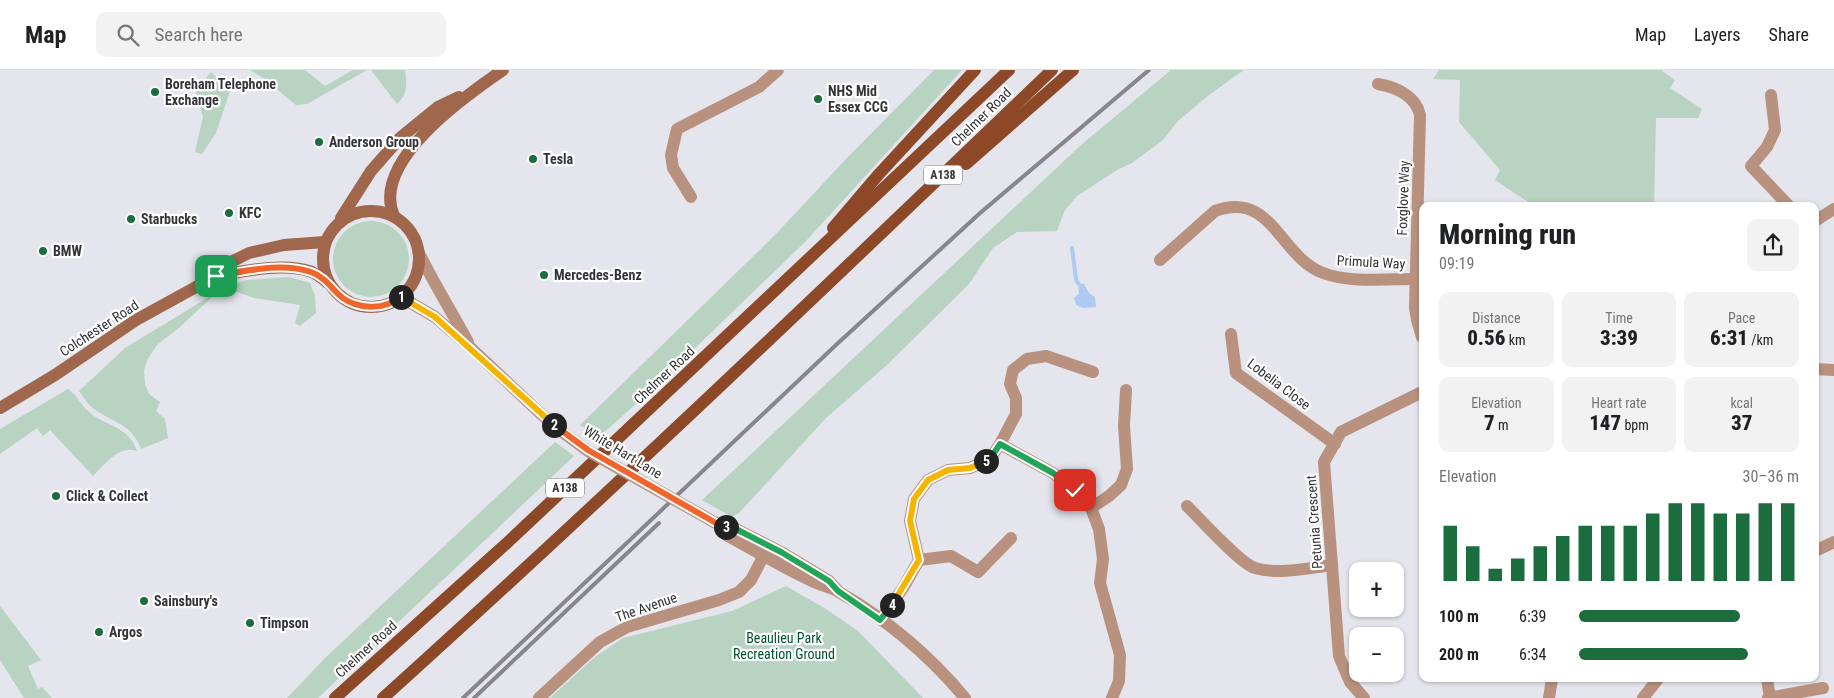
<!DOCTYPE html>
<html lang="en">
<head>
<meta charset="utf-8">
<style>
	body { margin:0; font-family:"Roboto Condensed",sans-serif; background:#f2f2f2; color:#202124; height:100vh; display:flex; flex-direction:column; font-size:19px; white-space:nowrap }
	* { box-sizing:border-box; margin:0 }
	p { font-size:16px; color:#757577 }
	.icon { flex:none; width:28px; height:28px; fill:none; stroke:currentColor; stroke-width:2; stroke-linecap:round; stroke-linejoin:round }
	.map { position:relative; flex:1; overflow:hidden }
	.side { position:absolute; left:1419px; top:132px; width:400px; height:480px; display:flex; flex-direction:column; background:#fff; border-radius:10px; box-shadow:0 1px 4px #0004 }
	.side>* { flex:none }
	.buttons { position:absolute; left:1349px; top:492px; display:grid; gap:10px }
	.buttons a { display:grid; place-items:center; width:55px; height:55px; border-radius:10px; background:#fff; box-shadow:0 1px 4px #0004; font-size:25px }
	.pin { position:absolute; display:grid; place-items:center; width:42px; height:42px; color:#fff; margin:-21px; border-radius:10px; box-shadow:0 2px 8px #0006 }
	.km { position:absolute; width:25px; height:25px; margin:-12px; border-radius:50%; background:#222; color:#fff; font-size:14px; line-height:25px; text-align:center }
	.round { display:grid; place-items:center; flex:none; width:52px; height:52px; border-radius:10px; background:#f2f2f2 }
	.summary { display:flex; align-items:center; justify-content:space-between; height:85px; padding:0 20px }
	h1 { font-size:28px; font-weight:800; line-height:38px }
	.figures { display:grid; grid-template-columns:repeat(3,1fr); gap:8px; height:85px; padding:5px 20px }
	.figures div { display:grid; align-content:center; border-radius:10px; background:#f2f2f2; text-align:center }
	.figures b { font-size:21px; font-weight:800 }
	.figures small { font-size:14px; font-weight:400 }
	.figures p { font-size:14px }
	.chart { height:140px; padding:10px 20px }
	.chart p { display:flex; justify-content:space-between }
	.chart svg { width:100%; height:90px; margin-top:5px; stroke:#1b6d3e; stroke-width:6 }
	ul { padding:0 20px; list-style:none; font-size:16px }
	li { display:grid; grid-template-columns:80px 60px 1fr; align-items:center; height:38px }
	li i { height:12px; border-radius:6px; background:#1b6d3e }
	header { display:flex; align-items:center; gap:30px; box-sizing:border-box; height:70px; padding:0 25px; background:#fff; border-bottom:1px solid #e0e0e0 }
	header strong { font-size:24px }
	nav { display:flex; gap:28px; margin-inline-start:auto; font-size:18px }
	.search { width:350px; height:45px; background:#f2f2f2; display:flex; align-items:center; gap:12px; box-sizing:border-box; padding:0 18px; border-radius:10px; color:#757577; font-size:19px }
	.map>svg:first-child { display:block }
	.green { fill:#b8d3c1 }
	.water { fill:#aecaf0 }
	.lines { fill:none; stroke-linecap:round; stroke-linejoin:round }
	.stream { stroke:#aecaf0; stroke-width:4 }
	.minor { stroke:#b9917f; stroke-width:12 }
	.tertiary { stroke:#b9917f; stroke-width:12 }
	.secondary { stroke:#a0674d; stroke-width:12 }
	.primary { stroke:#8d4828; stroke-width:12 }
	.rail { stroke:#86868c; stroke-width:4 }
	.tertiary-bridge { stroke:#b9917f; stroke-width:12 }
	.split-1-casing { stroke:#fff; stroke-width:10 }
	.split-2-casing { stroke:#fff; stroke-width:10 }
	.split-3-casing { stroke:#fff; stroke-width:10 }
	.split-4-casing { stroke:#fff; stroke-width:10 }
	.split-5-casing { stroke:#fff; stroke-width:10 }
	.split-6-casing { stroke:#fff; stroke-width:10 }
	.split-1 { stroke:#f0652b; stroke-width:6 }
	.split-2 { stroke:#f5b400; stroke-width:6 }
	.split-3 { stroke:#f0652b; stroke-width:6 }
	.split-4 { stroke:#22a559; stroke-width:6 }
	.split-5 { stroke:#f5b400; stroke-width:6 }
	.split-6 { stroke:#22a559; stroke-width:6 }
	.poi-dot { fill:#1b6d3e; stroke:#fff; stroke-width:2 }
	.labels { text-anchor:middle; stroke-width:4.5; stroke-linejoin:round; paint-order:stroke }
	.shield { fill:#fff; stroke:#717174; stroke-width:1 }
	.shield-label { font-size:12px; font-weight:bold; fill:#343438 }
	.poi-label { font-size:14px; font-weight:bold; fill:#343438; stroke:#fff; text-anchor:start }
	.street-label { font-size:14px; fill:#343438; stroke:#fff }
	.park-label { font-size:14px; fill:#02522f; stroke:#fff }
</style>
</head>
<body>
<header>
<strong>Map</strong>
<div class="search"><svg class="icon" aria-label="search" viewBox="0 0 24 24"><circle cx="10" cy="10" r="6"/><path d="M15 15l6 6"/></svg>Search here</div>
<nav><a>Map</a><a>Layers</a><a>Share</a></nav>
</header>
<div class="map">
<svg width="1834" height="628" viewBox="0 0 1834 628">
	<rect width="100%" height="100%" fill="#e4e5ed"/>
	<g class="green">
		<polygon points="250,0 305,0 325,16 353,0 367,0 307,34 296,35 263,8"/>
		<path d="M371,0H405C407,14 408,23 397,34Z"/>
		<polygon points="934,0 962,0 806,171 658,314 599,367 580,355 774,166 846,89"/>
		<polygon points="1171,0 1244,0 1209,25 1178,51 1163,70 1132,93 1117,100 1077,126 1065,140 1057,161 1017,162 993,178 969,214 887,295 826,348 739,443 732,447 702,430 1081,75"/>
		<polygon points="1439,0 1661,0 1675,10 1670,18 1702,39 1698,48 1656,48 1654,136 1534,136 1495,110 1500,100 1459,52 1460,10 1433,9"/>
		<polygon points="211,2 230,21 216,63 202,84 195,82 203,47 196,21"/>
		<circle cx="371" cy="189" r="38"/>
		<path d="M289,207L310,213L315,226L316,243L300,256L295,253L300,235L254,228L237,222H226L212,227L180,257L157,275L147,290L144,301L145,314L149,324L160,332L156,341L165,349L168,368L141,379C132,354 114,353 94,339C88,335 84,328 79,321L125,278L227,216L247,210Z"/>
		<path d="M68,319C78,325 80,335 89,342C106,357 128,355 137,381C119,375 105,394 93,406L50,360L43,366L37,358L0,384V359Z"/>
		<polygon points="555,372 574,386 318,628 287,628 325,588"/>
		<polygon points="786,516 826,539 858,561 923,628 550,628 595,587 623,568 732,541"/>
		<polygon points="0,536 41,590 28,596 38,619 42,617 52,628 24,628 0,590"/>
	</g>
	<polygon class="water" points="1078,213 1084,214 1089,223 1095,227 1096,237 1083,238 1076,235 1074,228 1079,224"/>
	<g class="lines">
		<polyline class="stream" points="1072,178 1076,209 1078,213"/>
		<g class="minor">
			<path d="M1378,14C1396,17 1416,26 1420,45L1415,238L1417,250L1422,267"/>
			<polyline points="1771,25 1775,60 1767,77 1751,96 1789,136"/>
			<polyline points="691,127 673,98 671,85 677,59 759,17 778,0"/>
			<polyline points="1815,151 1834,139"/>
			<path d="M1160,190L1215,141C1272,120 1279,186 1323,203C1349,213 1388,209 1415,209"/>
			<polyline points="1231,264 1236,303 1335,374"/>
			<polyline points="1815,299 1834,300"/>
			<polyline points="1000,374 1016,344 1016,328 1010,314 1013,300 1027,289 1046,286 1093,302"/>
			<path d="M1187,436C1200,449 1241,494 1255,498C1279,505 1308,498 1332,495"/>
			<polyline points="1091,438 1109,426 1121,415 1127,399 1124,356 1126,320"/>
			<polyline points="919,490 951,486 978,502 1011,468"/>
			<polyline points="881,549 903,518 919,490 910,451 914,429 928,410 948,400 970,398 990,389 1000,374 1053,403 1075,419 1091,438 1099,459 1103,489 1100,513 1120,585 1119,611 1112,628"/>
			<polyline points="1767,609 1770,628"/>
			<polyline points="539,628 600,572 627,557 719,530 739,522 751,510 764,485"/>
			<polyline points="1364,628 1350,612 1339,586 1324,392 1341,362 1422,322"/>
			<polyline points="1549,628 1552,609"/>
			<polyline points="1768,628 1823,618"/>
		</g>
		<g class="tertiary">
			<path d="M419,183C434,214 452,242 468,272"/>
			<polyline points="401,227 435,247 472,279 541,344 565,364"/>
			<polyline points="1815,481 1834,472"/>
			<path d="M838,521L829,511L781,482L732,457H723L726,465C754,480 785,499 814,512C822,516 832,517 839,522C886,549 930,586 965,628"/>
			<polyline points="1643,628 1658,609"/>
		</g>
		<g class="secondary">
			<circle cx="371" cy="189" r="48"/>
			<path d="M394,146C370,92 465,26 503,0"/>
			<polyline points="341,148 371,101 400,68 438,37 459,27"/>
			<path d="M216,206C244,201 285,192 312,202C318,205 323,209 328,213"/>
			<polyline points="0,338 55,305 136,250 216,206 231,192 249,183 284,175 325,172"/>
		</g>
		<g class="primary">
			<polyline points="966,94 1073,0"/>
			<polyline points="833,158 879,104 975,0"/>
			<polyline points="335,628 507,473 1009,0"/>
			<path d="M383,628C610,423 831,212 1052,0"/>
		</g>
		<g class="rail">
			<polyline points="463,628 837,274 979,144 1149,0"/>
			<polyline points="474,628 659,453"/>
		</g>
		<polyline class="tertiary-bridge" points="565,364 588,381 723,457"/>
	</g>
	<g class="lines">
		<defs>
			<path id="split-1" d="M216,206C246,201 282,192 311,202C323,206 330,216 338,224C350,236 372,240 388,234C393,232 397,229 401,227"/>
			<polyline id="split-2" points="401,227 435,247 554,355"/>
			<polyline id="split-3" points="554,355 588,380 723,457 726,457"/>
			<polyline id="split-4" points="726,457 732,457 781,482 829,511 838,521 880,550 892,535"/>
			<polyline id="split-5" points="892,535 919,490 910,451 914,429 928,410 948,400 970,398 986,391"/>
			<polyline id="split-6" points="986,391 990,389 1000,374 1053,403 1075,420"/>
		</defs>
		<use href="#split-1" class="split-1-casing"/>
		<use href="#split-2" class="split-2-casing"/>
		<use href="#split-3" class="split-3-casing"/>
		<use href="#split-4" class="split-4-casing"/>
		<use href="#split-5" class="split-5-casing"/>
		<use href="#split-6" class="split-6-casing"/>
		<use href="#split-1" class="split-1"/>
		<use href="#split-2" class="split-2"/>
		<use href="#split-3" class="split-3"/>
		<use href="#split-4" class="split-4"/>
		<use href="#split-5" class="split-5"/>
		<use href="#split-6" class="split-6"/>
	</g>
	<g class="poi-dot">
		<circle cx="155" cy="22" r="5"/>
		<circle cx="818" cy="29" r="5"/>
		<circle cx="319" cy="72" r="5"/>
		<circle cx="533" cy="89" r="5"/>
		<circle cx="229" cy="143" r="5"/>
		<circle cx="131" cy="149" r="5"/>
		<circle cx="43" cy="181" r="5"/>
		<circle cx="544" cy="205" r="5"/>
		<circle cx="56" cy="426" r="5"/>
		<circle cx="144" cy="531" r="5"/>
		<circle cx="250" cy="553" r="5"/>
		<circle cx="99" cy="562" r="5"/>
	</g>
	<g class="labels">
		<g class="shield">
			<rect x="924" y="95.5" width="38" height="19" rx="4"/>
			<rect x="546" y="408.5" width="38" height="19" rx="4"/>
		</g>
		<g class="shield-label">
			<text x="943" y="109">A138</text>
			<text x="565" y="422">A138</text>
		</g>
		<g class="poi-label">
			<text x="165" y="19">Boreham Telephone<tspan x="165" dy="16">Exchange</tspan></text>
			<text x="828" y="26">NHS Mid<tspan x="828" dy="16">Essex CCG</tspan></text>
			<text x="329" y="77">Anderson Group</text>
			<text x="543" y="94">Tesla</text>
			<text x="239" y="148">KFC</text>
			<text x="141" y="154">Starbucks</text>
			<text x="53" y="186">BMW</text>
			<text x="554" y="210">Mercedes-Benz</text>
			<text x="66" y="431">Click &amp; Collect</text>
			<text x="154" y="536">Sainsbury's</text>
			<text x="260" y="558">Timpson</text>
			<text x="109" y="567">Argos</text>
		</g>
		<g class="street-label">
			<text transform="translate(981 47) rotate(-44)" y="5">Chelmer Road</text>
			<text transform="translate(1403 128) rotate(-88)" y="5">Foxglove Way</text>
			<text transform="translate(1371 192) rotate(3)" y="5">Primula Way</text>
			<text transform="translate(99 258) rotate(-33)" y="5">Colchester Road</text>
			<text transform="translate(664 305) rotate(-43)" y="5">Chelmer Road</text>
			<text transform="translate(1279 314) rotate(37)" y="5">Lobelia Close</text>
			<text transform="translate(623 382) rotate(31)" y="5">White Hart Lane</text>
			<text transform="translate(1314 452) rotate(-94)" y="5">Petunia Crescent</text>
			<text transform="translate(646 537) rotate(-19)" y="5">The Avenue</text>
			<text transform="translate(366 579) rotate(-42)" y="5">Chelmer Road</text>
		</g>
		<g class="park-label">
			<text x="784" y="573">Beaulieu Park<tspan x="784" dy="16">Recreation Ground</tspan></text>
		</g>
	</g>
</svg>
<div class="buttons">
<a>+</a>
<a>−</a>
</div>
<div class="pin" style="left:216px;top:206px;background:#1e9e55"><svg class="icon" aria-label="arrive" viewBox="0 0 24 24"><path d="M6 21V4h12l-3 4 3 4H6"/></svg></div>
<div class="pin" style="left:1075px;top:420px;background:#d93025"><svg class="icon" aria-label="check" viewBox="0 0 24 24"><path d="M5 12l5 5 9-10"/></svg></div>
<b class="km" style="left:401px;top:227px">1</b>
<b class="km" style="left:554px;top:355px">2</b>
<b class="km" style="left:726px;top:457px">3</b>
<b class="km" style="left:892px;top:535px">4</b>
<b class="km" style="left:986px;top:391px">5</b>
<section class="side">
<div class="summary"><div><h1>Morning run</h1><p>09:19</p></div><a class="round"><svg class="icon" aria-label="share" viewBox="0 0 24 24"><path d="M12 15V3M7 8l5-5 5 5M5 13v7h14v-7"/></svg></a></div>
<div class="figures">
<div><p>Distance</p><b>0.56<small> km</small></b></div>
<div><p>Time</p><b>3:39</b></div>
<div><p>Pace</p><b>6:31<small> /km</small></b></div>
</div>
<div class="figures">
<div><p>Elevation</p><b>7<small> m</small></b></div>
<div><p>Heart rate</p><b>147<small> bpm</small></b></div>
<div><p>kcal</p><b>37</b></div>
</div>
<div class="chart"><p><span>Elevation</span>30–36 m</p>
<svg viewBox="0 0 160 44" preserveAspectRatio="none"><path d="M5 44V17M15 44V27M25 44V38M35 44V33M45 44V27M55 44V22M65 44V17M75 44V17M85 44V17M95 44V11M105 44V6M115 44V6M125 44V11M135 44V11M145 44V6M155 44V6"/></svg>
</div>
<ul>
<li><b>100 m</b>6:39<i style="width:73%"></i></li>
<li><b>200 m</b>6:34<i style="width:77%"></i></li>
</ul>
</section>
</div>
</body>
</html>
